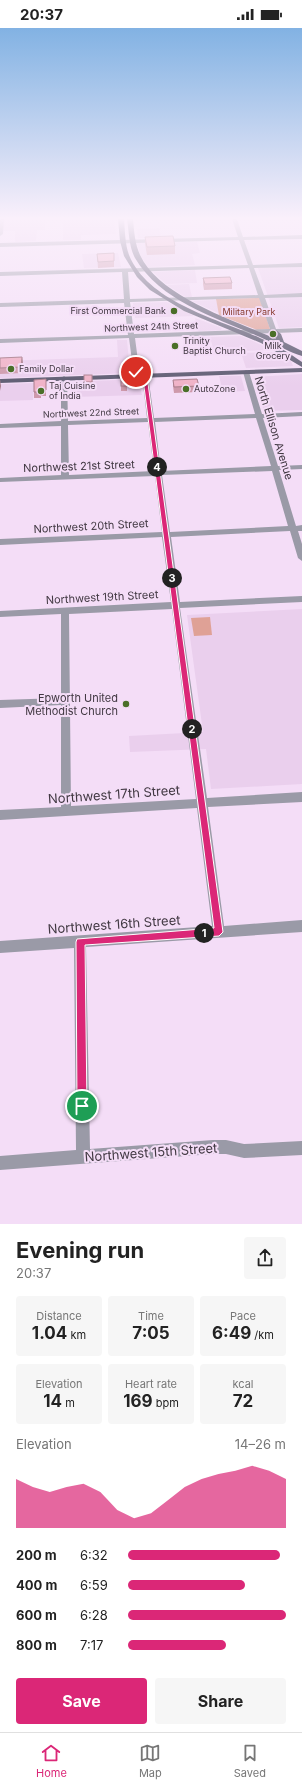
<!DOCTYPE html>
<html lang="en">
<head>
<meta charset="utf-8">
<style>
	body { margin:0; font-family:Inter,sans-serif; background:#f6f6f6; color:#222; height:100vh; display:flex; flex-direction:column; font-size:15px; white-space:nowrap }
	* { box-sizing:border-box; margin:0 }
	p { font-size:13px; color:#767676 }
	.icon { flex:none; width:22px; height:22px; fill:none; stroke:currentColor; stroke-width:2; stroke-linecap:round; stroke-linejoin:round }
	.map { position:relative; height:1196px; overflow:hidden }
	.sheet { display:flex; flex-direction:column; background:#fff; flex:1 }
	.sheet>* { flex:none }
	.pin { position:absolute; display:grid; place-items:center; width:34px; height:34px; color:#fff; margin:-17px; border:2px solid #fff; border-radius:50%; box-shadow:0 1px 4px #0007 }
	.km { position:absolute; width:20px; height:20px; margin:-10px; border-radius:50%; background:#222; color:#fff; font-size:11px; line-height:20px; text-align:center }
	.round { display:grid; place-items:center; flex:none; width:42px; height:42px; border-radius:4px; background:#f6f6f6 }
	.headline { display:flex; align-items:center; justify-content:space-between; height:68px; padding:0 16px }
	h1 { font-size:22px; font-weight:700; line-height:30px }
	.figures { display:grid; grid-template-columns:repeat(3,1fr); gap:6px; height:68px; padding:4px 16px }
	.figures div { display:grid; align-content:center; border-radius:4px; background:#f6f6f6; text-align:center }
	.figures b { font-size:17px; font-weight:700 }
	.figures small { font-size:11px; font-weight:400 }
	.figures p { font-size:11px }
	.chart { height:112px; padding:8px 16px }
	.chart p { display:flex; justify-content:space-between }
	.chart svg { width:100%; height:72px; margin-top:4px; fill:#db2777; opacity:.7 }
	.cta { display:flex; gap:8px; margin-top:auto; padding:8px 16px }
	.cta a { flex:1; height:46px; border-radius:4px; background:#db2777; color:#fff; font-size:16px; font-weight:700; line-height:46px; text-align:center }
	.cta a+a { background:#f6f6f6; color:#222 }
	ul { padding:0 16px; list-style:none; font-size:13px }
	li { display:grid; grid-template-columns:64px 48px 1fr; align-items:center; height:30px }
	li i { height:10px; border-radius:5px; background:#db2777 }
	.status { display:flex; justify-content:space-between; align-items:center; height:28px; padding:0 20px; background:#fff; direction:ltr }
	.status svg { height:11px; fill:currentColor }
	.tab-bar { display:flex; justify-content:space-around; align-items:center; height:56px; border-top:1px solid #e0e0e0; background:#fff; font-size:11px; color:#767676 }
	.tab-bar a { display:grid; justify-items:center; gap:2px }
	.tab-bar .current { color:#db2777 }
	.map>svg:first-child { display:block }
	.built { fill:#eacfed }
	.green { fill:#dfa196 }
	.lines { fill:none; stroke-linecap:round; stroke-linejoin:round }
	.minor { fill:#9a9aa7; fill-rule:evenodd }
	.major { fill:#5d5b71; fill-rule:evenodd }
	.wall { fill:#ce99ab }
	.shaded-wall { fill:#a87d8b }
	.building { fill:#f0b2c7; stroke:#a87d8b }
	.route { fill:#db2777; stroke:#fff }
	.poi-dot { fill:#4a6f28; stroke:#f4ddf7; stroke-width:1.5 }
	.labels { text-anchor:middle; stroke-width:4; stroke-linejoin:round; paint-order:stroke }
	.far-poi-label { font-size:9px; fill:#413842; stroke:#f4ddf7; text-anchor:start }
	.far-park-label { font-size:9px; fill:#883c30; stroke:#f4ddf7 }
	.far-street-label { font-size:9px; fill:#413842; stroke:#f4ddf7 }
	.street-label { font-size:11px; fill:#413842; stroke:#f4ddf7 }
	.poi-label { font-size:11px; fill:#413842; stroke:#f4ddf7; text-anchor:end }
	.near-street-label { font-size:13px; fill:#413842; stroke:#f4ddf7 }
</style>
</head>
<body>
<div class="status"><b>20:37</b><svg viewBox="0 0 49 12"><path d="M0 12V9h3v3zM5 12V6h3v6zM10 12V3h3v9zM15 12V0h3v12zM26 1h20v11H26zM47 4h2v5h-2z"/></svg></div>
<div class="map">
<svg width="302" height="1196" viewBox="0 0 302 1196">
	<rect width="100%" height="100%" fill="#f4ddf7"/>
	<g class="built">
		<polygon points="114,191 116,206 81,207 81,212 63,212 63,192"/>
		<polygon points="45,192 45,202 37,202 36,213 15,214 15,203 0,203 0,193"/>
		<polygon points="159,200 161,210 138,210 137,201"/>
		<polygon points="197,214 200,225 192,226 195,237 148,239 140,227 137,215"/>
		<polygon points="118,225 121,239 84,240 82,226"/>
		<polygon points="302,239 302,299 279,300 258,240"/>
		<polygon points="195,242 197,255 166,256 153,244"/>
		<polygon points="189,256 192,269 185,269 167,257"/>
		<polygon points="216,272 220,286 192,273"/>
		<polygon points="167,274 194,288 135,290 133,275"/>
		<polygon points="195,290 222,300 221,302 198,303"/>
		<polygon points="241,308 253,313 272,322 214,324 210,309"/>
		<polygon points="117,312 127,312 130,345 0,350 0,333 118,329"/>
		<polygon points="273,324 277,325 291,333 293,338 246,340 241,325"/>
		<polygon points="302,346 302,382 264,383 255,349"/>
		<polygon points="219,348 241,348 245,363 223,364"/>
		<polygon points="138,351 142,367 72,369 71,354"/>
		<polygon points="34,355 33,372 0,373 0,356"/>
		<polygon points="302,581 302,756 211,761 206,721 130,724 129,708 203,704 187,587"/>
	</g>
	<g class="green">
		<polygon points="258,270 260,270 270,301 269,301 257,302 219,287 216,271"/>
		<polygon points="210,589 212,607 194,608 191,590"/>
	</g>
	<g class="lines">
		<g class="minor">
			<polygon points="0,191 4,191 3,206 0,208"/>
			<path d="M232,191H237L243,209L302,207V211L244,212L253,237L302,235V239L254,240L264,267L302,265V269L265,270L276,301L302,300V304L135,310L140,348L137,350L134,348L129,310L0,315V311L128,307L124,275L0,279V275L124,271L122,244L0,248V244L248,237L239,212L0,219V215L238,209ZM249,240L258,267L130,271L128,244ZM259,270L270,301L134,306L130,274Z"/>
			<path d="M246,342L249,344L262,386L302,384V388L263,390L278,438L302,437V441L279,442L296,498L302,497V503H298L302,516V533L298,530L290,503L171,509L180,574L302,568V574L180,580L207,770L302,764V774L208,779L224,898L302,892V904L86,919L90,1121L213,1112H226L244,1116L302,1113V1127L244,1130L226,1126H213L0,1142V1128L76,1122L74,920L0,925V913L212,898L197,780L0,792V782L61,779V677L0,680V672L61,670V586L0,589V583L171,574L162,509L0,517V511L162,504L155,448L0,454V450L61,447V398L0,400V396L61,393V350L64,348L67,350L68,393L147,390L142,347L145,345L148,347L154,390L255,386L243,344ZM256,390L271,438L161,443L155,394ZM148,394L154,443L69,447L68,397ZM272,443L288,498L170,504L162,447ZM172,581L196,771L71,778L69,586Z"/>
		</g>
		<g class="major">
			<path d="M118,191H124C125,203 125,216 129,227C148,274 218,291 260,310C275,316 289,325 302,334V339L261,315L184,283L150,262L137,249L124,228L120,213Z"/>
			<path d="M127,191H133C134,203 135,216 140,227C159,269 236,293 276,311L271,303L276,302L281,306L284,314L302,323V328C288,324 274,315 260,309C217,290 161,274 135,230C129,219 129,204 127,191Z"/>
			<polygon points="302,340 302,344 0,355 0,351"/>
		</g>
	</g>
	<g class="wall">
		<polygon points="145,209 175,218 175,226 147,227 145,216"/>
		<polygon points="114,225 114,239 98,240 97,226"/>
		<polygon points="203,250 232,255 232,261 204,262 203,256"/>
		<polygon points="22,329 23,335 22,345 0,346 0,330"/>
		<polygon points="84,347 92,347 93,362 84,363"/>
		<polygon points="46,351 46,368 41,368 41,370 34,370 34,364"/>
		<polygon points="121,351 127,358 127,363 121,363"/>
		<polygon points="173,352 199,358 198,364 174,365 173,358"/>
	</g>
	<g class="shaded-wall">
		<polygon points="22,329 23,335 22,345 21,339"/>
		<polygon points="0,351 1,358 0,363"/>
	</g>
	<g class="building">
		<polygon points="173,208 175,218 147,219 145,209"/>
		<polygon points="114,225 114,233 98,234 97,226"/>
		<polygon points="230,249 232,255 205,256 203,250"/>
		<polygon points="22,329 21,339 0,340 0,330"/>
		<rect x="84" y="347" width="8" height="7"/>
		<polygon points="46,351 46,362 40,362 40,364 34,364 34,352"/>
		<rect x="121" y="351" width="6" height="7"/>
		<polygon points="197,351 199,358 174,359 173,352"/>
	</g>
	<linearGradient id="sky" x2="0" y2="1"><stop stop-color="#82b2e3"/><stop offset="0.53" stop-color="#faf0fb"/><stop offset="1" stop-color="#faf0fb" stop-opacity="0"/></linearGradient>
	<rect width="302" height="359" fill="url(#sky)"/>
	<polygon class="route" points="135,343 138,343 139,346 147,348 223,904 219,908 85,917 87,1078 86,1081 82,1083 79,1081 77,1078 76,914 77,911 214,900 143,351 143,349 135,349"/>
	<g class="poi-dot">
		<circle cx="174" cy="283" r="4"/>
		<circle cx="273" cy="306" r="4"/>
		<circle cx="175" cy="318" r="4"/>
		<circle cx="11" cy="341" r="4"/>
		<circle cx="186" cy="361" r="4"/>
		<circle cx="41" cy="363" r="4"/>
		<circle cx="126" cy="676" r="4"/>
	</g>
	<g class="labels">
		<g class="far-poi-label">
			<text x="166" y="286" text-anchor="end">First Commercial Bank</text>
			<text x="183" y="316">Trinity<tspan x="183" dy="10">Baptist Church</tspan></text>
			<text x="273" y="321" text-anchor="middle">Milk<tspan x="273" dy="10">Grocery</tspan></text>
			<text x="19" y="344">Family Dollar</text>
			<text x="49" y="361">Taj Cuisine<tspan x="49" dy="10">of India</tspan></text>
			<text x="194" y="364">AutoZone</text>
		</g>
		<g class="far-park-label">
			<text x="249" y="287">Military Park</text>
		</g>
		<g class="far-street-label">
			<text transform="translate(151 299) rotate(-2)" y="3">Northwest 24th Street</text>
			<text transform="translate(91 385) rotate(-2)" y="3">Northwest 22nd Street</text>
		</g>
		<g class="street-label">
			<text transform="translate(274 400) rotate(73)" y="4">North Ellison Avenue</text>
			<text transform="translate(79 438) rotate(-2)" y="4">Northwest 21st Street</text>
			<text transform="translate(91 498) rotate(-3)" y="4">Northwest 20th Street</text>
			<text transform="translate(102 569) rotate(-3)" y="4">Northwest 19th Street</text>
		</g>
		<g class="poi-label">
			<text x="118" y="674">Epworth United<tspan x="118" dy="13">Methodist Church</tspan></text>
		</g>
		<g class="near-street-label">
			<text transform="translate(114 766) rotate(-4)" y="5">Northwest 17th Street</text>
			<text transform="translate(114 896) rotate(-4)" y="5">Northwest 16th Street</text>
			<text transform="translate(151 1124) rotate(-4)" y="5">Northwest 15th Street</text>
		</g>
	</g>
</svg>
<div class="pin" style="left:82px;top:1078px;background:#1e9e55"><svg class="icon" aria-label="arrive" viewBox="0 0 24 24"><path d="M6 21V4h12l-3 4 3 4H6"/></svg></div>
<div class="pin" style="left:136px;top:344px;background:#d93025"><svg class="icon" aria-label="check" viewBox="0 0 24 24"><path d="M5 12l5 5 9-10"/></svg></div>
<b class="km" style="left:204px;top:905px">1</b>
<b class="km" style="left:192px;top:701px">2</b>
<b class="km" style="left:172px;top:550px">3</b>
<b class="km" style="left:157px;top:439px">4</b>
</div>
<section class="sheet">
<div class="headline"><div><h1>Evening run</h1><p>20:37</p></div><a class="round"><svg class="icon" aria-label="share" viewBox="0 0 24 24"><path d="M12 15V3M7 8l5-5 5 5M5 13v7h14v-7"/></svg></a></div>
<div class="figures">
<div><p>Distance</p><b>1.04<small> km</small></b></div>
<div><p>Time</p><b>7:05</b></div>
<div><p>Pace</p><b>6:49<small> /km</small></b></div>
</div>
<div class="figures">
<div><p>Elevation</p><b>14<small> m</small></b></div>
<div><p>Heart rate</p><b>169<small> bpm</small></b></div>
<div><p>kcal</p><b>72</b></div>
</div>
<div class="chart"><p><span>Elevation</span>14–26 m</p>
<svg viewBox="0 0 160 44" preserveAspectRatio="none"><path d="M0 44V14L10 19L20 22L30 19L40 17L50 22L60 33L70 38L80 35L90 27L100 19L110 14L120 11L130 9L140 6L150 9L160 14V44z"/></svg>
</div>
<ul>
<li><b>200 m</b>6:32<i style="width:96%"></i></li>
<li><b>400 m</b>6:59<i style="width:74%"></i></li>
<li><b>600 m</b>6:28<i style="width:100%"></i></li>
<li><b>800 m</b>7:17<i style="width:62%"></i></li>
</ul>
<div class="cta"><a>Save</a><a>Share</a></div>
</section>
<nav class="tab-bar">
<a class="current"><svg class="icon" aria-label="home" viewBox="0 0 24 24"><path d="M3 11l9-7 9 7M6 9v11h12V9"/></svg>Home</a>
<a><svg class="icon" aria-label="map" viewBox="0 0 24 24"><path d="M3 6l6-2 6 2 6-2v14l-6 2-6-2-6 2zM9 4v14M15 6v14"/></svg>Map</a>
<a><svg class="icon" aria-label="saved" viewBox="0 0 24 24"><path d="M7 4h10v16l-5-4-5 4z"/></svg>Saved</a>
</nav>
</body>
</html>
